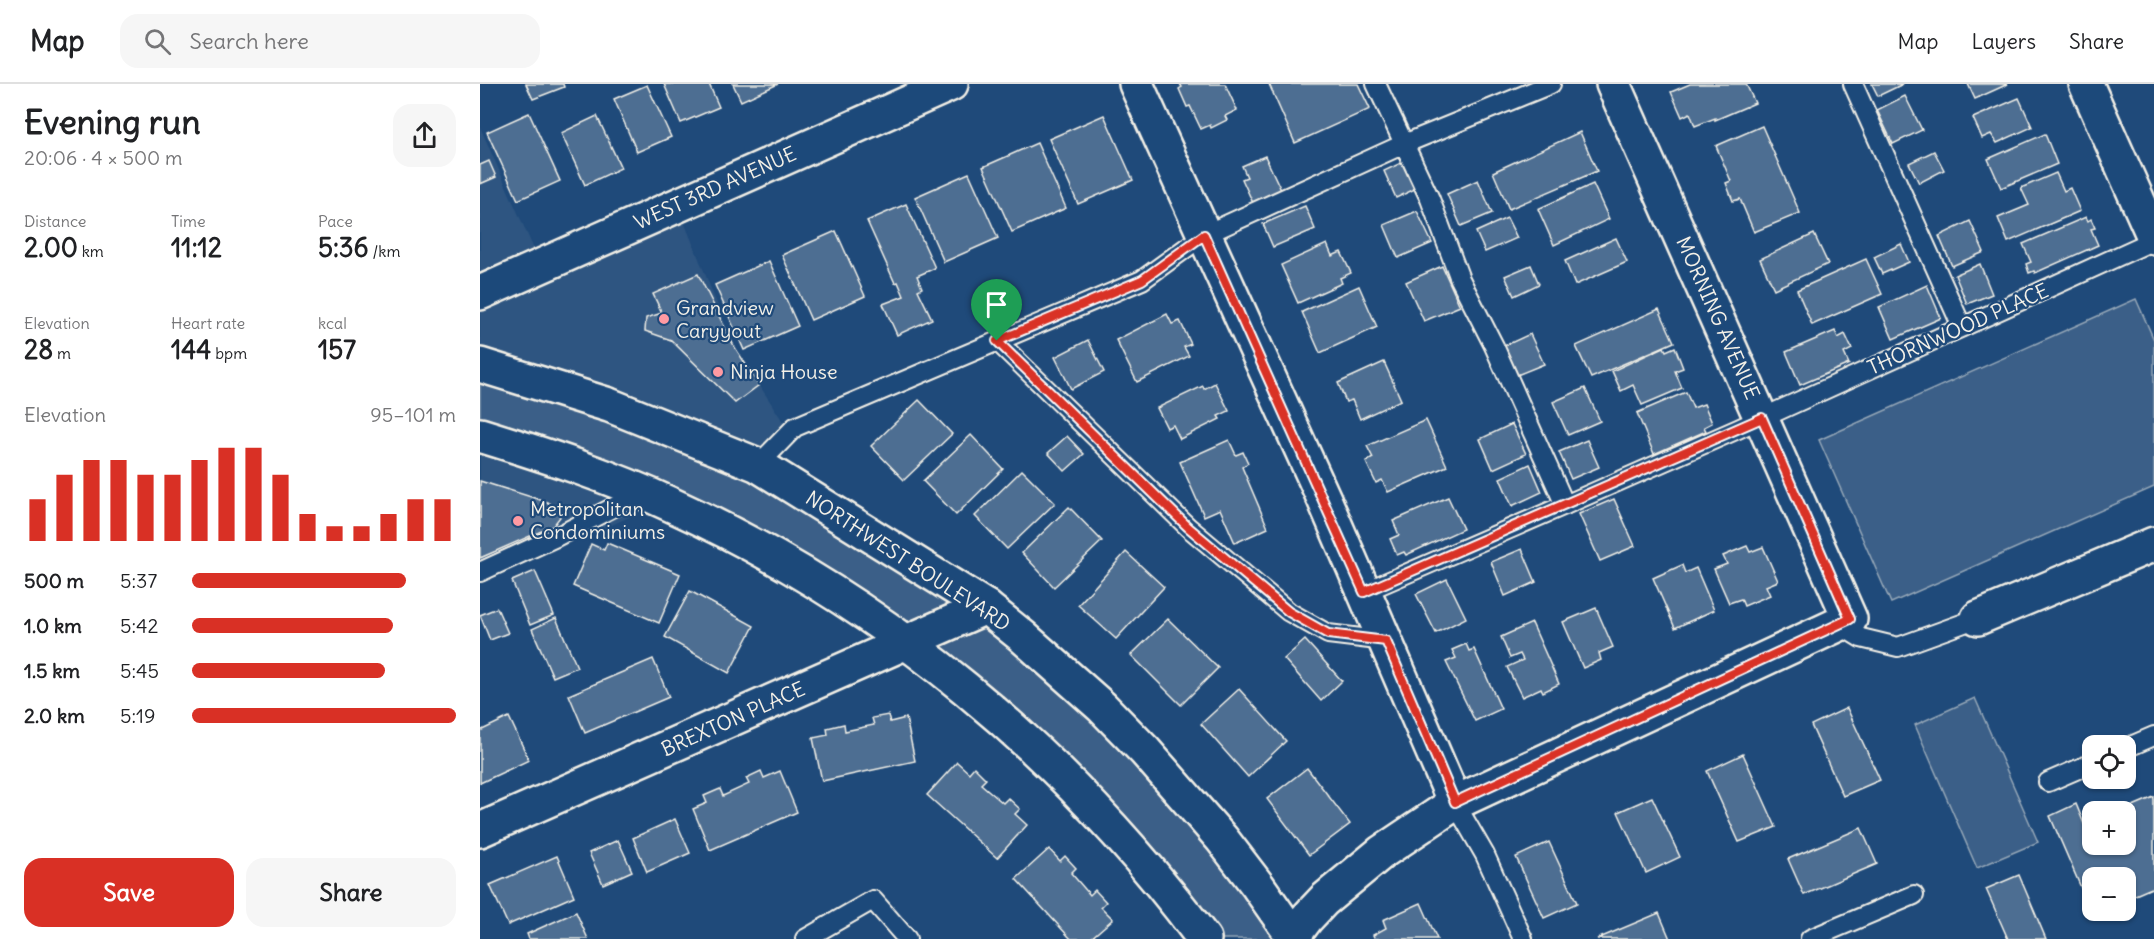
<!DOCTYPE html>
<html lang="en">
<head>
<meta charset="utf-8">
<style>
	body { margin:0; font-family:Delius,sans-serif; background:#f6f6f6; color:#202124; height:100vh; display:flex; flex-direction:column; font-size:22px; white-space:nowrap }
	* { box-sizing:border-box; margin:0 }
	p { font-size:20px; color:#757577 }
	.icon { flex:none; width:33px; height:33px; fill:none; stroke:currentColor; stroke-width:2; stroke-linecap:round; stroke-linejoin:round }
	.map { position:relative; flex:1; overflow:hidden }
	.details { display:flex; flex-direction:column; background:#fff; width:480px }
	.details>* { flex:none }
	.tools { position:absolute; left:1602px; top:651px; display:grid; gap:12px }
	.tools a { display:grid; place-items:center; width:54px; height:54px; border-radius:12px; background:#fff; box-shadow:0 2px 4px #0004; font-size:30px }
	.pin { position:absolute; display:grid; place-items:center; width:51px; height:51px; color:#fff; margin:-62px -26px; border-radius:50% 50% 50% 0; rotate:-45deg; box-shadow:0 0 6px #0007 }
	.pin .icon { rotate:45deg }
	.round { display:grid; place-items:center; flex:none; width:63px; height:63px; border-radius:18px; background:#f6f6f6 }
	.head { display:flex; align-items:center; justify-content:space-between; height:102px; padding:0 24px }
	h1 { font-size:33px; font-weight:800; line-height:45px }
	.figures { display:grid; grid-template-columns:repeat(3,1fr); gap:9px; height:102px; padding:6px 24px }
	.figures div { display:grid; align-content:center }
	.figures b { font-size:26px; font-weight:800 }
	.figures small { font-size:16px; font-weight:400 }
	.figures p { font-size:16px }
	.chart { height:168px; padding:12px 24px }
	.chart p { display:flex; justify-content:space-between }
	.chart svg { width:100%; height:108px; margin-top:6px; stroke:#d93025; stroke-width:6 }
	.cta { display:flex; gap:12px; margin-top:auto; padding:12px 24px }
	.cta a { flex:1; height:69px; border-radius:18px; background:#d93025; color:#fff; font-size:24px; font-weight:800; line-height:69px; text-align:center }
	.cta a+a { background:#f6f6f6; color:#202124 }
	ul { padding:0 24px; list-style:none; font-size:20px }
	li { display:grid; grid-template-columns:96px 72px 1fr; align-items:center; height:45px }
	li i { height:15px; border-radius:8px; background:#d93025 }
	header { display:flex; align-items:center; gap:36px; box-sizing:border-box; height:84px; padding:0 30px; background:#fff; border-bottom:2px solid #e0e0e0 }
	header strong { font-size:28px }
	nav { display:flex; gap:33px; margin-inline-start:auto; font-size:21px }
	.search { width:420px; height:54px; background:#f6f6f6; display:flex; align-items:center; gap:15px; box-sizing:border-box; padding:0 21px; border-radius:18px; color:#757577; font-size:22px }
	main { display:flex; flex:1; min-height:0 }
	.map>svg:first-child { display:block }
	.built { fill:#2d5581 }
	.green { fill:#3a5f88; stroke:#97a8b8; stroke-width:1.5 }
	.building { fill:#4d6e92; stroke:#f4f1e8; stroke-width:1.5 }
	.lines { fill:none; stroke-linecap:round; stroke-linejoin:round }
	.lane-casing { stroke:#f4f1e8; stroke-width:22 }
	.street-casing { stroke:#f4f1e8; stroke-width:38 }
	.secondary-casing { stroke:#f4f1e8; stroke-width:38 }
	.lane { stroke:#1f4a7a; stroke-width:18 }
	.street { stroke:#1f4a7a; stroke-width:33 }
	.secondary { stroke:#1f4a7a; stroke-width:33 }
	.route-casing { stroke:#fff; stroke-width:12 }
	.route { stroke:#d93025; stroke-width:8 }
	.poi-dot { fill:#ff9aa2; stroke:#1f4a7a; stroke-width:2 }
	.labels { text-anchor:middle; stroke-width:4.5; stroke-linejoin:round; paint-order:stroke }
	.street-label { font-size:20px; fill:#f4f1e8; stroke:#1f4a7a }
	.poi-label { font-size:20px; fill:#f4f1e8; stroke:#1f4a7a; text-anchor:start }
</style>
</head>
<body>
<header>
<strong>Map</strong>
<div class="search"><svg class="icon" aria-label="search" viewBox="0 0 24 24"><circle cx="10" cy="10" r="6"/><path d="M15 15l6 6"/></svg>Search here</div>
<nav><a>Map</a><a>Layers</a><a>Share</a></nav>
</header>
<main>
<section class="details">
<div class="head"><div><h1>Evening run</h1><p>20:06 · 4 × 500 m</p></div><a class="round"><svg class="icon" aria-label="share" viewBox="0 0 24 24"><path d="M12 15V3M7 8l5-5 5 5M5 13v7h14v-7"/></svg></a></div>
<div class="figures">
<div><p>Distance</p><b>2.00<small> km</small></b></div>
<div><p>Time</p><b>11:12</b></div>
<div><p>Pace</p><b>5:36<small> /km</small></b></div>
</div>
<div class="figures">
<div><p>Elevation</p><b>28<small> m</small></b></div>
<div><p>Heart rate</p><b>144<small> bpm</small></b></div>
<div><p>kcal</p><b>157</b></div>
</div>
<div class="chart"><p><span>Elevation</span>95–101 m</p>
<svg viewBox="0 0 160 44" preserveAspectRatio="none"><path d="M5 44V27M15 44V17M25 44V11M35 44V11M45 44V17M55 44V17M65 44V11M75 44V6M85 44V6M95 44V17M105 44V33M115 44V38M125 44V38M135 44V33M145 44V27M155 44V27"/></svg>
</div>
<ul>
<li><b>500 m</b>5:37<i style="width:81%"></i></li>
<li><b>1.0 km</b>5:42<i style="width:76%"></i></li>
<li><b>1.5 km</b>5:45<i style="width:73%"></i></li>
<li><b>2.0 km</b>5:19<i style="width:100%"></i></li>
</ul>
<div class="cta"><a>Save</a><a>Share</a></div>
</section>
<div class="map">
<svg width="1674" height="855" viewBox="0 0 1674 855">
	<rect width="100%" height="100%" fill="#1f4a7a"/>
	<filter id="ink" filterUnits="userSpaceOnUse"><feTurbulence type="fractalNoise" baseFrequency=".0167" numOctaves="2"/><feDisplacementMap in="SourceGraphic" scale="12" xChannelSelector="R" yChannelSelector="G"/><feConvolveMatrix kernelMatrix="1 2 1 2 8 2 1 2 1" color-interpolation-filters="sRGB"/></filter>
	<g filter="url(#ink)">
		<polygon class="built" points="0,43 60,179 197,120 254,262 313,353 176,421 0,500"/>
		<g class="green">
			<polygon points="1656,215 1674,256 1674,403 1411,519 1339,356"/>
			<polygon points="0,281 189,344 542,552 815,855 724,855 691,811 377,524 0,351"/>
			<polygon points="1495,614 1558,758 1497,784 1435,641"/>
		</g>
		<g class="building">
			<polygon points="46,0 83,0 84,3 53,15"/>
			<polygon points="184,0 229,0 239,23 201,39"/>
			<polygon points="253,0 298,0 261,17"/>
			<polygon points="700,0 745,0 757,26 745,32 747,36 731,44 730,41 721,45 710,22 707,23 699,5 702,3"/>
			<polygon points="789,0 878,0 890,25 815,59"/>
			<polygon points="1210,0 1266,0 1275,19 1235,36 1235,34 1215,42 1210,29 1202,33 1191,8"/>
			<polygon points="1392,0 1423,0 1398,12"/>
			<polygon points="1488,0 1528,0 1495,15"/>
			<polygon points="167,1 191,53 157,68 134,15"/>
			<polygon points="1425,12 1442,46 1413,60 1397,26"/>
			<polygon points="1539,14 1552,43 1517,59 1511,50 1502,54 1493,34"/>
			<polygon points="49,29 80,97 38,116 7,48"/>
			<polygon points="624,31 653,96 598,120 569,55"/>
			<polygon points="117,32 141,84 105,101 81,49"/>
			<polygon points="1282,42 1320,129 1274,148 1260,115 1253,117 1246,99 1251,97 1236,62"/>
			<polygon points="1100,48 1117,87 1029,125 1013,88"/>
			<polygon points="1565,50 1577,80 1521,104 1508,75"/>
			<polygon points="557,59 586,124 532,148 503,83"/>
			<polygon points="1454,67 1464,86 1439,99 1429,79"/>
			<polygon points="785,72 801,106 773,119 762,95 767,93 762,82"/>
			<polygon points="9,77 16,93 0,100 0,81"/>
			<polygon points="923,78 935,105 916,114 904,87"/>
			<polygon points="489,89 518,154 464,178 435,113"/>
			<polygon points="1576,89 1584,107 1590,104 1600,127 1528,158 1518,134 1549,121 1541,104"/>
			<polygon points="998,96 1012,129 981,142 967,110"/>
			<polygon points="1113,100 1129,135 1074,161 1058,125"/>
			<polygon points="426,120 455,184 437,192 442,204 438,206 452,235 417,251 403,220 424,212 418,198 415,199 387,137"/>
			<polygon points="825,122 835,145 793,163 783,140"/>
			<polygon points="937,127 952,159 918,174 904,141"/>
			<polygon points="1606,133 1608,137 1611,135 1615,144 1611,145 1618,161 1555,189 1554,187 1549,189 1546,180 1551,178 1543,160"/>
			<polygon points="1027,134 1037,154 1005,168 996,148"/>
			<polygon points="1490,137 1504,168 1472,182 1459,152"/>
			<polygon points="356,147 385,212 331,236 302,171"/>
			<polygon points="1334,150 1348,180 1294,205 1280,175"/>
			<polygon points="1136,154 1147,178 1095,201 1085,177"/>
			<polygon points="847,160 852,172 861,168 871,189 860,194 862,199 818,219 801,181"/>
			<polygon points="1421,160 1429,178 1402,190 1394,173"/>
			<polygon points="1386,175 1402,210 1332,241 1317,206"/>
			<polygon points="289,177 318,242 264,266 235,201"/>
			<polygon points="1500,180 1512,210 1487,220 1475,191"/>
			<polygon points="1051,181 1059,200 1034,212 1025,192"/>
			<polygon points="962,182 980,222 944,237 926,198"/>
			<polygon points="218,190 254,262 279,301 255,319 191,256 165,247 166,234 182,229 173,210"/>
			<polygon points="1447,201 1461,234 1413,255 1399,223"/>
			<polygon points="879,202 897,243 840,269 822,228"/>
			<polygon points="1179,225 1194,258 1111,294 1096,262"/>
			<polygon points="687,230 692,240 700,237 711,260 704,263 709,272 657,298 636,256"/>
			<polygon points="1355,247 1358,254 1365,250 1372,265 1364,269 1369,280 1320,301 1306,268"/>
			<polygon points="1050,250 1064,280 1037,291 1024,262"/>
			<polygon points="608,256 624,288 591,305 575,273"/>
			<polygon points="1184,263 1186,267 1195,263 1203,284 1195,287 1202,304 1162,321 1153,301 1141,307 1132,287"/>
			<polygon points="904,278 921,316 880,335 872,316 866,318 858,299"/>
			<polygon points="735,299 749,327 738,332 740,335 700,355 693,341 687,344 677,324 723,302 724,305"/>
			<polygon points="1105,304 1120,337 1088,351 1073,318"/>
			<polygon points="1206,308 1213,324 1224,320 1232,339 1224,343 1226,347 1174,370 1157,329"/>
			<polygon points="439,316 472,350 424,396 391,362"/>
			<polygon points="946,336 967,382 908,408 902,396 896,399 886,378 893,374 887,362"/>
			<polygon points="1032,340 1046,370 1013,385 1000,355"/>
			<polygon points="491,351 523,385 476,431 443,397"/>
			<polygon points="587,352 604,370 585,387 568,369"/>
			<polygon points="749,356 756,371 763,368 768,379 762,383 788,444 755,459 740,425 724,432 700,378"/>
			<polygon points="1107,356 1119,383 1091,395 1079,368"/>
			<polygon points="1050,380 1062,408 1032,422 1020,394"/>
			<polygon points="542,386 575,419 527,465 495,432"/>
			<polygon points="0,397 67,418 75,423 80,433 73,442 0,474"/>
			<polygon points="968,413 983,445 926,471 924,468 917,471 910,455 919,451 913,437"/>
			<polygon points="1134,415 1155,462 1120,477 1099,430"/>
			<polygon points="589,423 622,457 574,503 542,469"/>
			<polygon points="127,459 200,490 179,539 93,502 111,460 124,466"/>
			<polygon points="1267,462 1270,468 1283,463 1298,497 1286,502 1290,511 1264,522 1261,515 1249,519 1234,485 1247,480 1243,472"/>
			<polygon points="1042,465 1056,498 1025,512 1011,478"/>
			<polygon points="646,468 684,503 636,555 598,521"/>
			<polygon points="1202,481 1205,489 1216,484 1234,526 1195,544 1173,494"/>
			<polygon points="55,487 74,531 50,541 32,497"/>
			<polygon points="967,495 986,534 956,549 936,510"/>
			<polygon points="210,507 274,542 249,589 185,553"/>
			<polygon points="17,524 28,549 10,556 0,531"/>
			<polygon points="1116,524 1133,563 1119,569 1121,576 1103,584 1083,538"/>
			<polygon points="76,534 97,583 73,593 52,545"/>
			<polygon points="688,535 738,584 701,621 651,571"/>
			<polygon points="1052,539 1079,600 1063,608 1061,604 1042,613 1027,583 1043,576 1040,570 1030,574 1021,553"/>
			<polygon points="825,556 862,597 841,617 804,575"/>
			<polygon points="986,560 989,567 994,565 1021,625 995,637 966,578 976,574 972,566"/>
			<polygon points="173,575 189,613 105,649 89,611"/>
			<polygon points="759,605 806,657 768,693 721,640"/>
			<polygon points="1367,624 1400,696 1363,712 1331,641"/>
			<polygon points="408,631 410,638 426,634 435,677 342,697 333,654 348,651 347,644 364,640 365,647 394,641 392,634"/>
			<polygon points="29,633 49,676 0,699 0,647"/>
			<polygon points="1263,670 1296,743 1259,758 1227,687"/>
			<polygon points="477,678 489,689 494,683 506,695 501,700 523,719 528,714 540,725 535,730 547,741 517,774 447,711"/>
			<polygon points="827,684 870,740 829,771 787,715"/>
			<polygon points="281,687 284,694 300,687 317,728 230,766 213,725 227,719 224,712 240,705 243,712 269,700 266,694"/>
			<polygon points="1172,713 1200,773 1166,789 1138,728"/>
			<polygon points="1674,713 1674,803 1646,815 1646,794 1612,794 1612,826 1619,826 1612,829 1570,732 1596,720 1605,742 1612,739 1612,760 1646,760 1646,728 1639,728"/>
			<polygon points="195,735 210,769 167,788 153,754"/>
			<polygon points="1381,744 1397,780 1324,811 1308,775"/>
			<polygon points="138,756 152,787 123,800 109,769"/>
			<polygon points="1069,758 1097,819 1064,834 1036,773"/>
			<polygon points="569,765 580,777 585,772 596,784 591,789 610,811 615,806 626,818 621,823 633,835 610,855 591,855 536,795"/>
			<polygon points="77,772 94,812 28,841 10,801"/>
			<polygon points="1539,791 1566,855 1528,855 1506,805"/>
			<polygon points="941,819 957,855 895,855 893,851 906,844 903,836"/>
			<polygon points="96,828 108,855 49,855 47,850"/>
			<polygon points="1179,829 1190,855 1117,855"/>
		</g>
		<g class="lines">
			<defs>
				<g id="lane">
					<polyline points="896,0 950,115 980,195 1014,262 1085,421 1258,345 1674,156"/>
					<polyline points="1373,0 1482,243"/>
					<polyline points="517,257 708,443 809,528 848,550 906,557"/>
					<polyline points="278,381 315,343 662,196 724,151 924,60 1071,0"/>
					<polyline points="0,488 76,453 163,408"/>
					<polyline points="884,508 1085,421"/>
					<polyline points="1358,540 1381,554 1418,563 1498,534"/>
					<polyline points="1646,664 1674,652"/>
					<polyline points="1568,698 1612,679"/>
					<polyline points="975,719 1005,771 1043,855"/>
					<polyline points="325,855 393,816 427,855"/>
					<polyline points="1330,855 1434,811"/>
				</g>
				<g id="street">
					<polyline points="656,0 844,415 975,719"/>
					<polyline points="1606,0 1674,153"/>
					<polyline points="1498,534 1674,460"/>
					<polyline points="0,746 506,523"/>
					<polyline points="811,855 826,835 844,816 902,768 975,719 1370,535 1133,0"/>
				</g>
				<g id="secondary">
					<polyline points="0,209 471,0"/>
					<polyline points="0,281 129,321 278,381 506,523 542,552 622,623 665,667 742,755 778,802 815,855"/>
					<path d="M0,351C65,371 130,392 192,421C405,518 584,668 724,855"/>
				</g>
			</defs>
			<use href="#lane" class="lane-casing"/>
			<use href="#street" class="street-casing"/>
			<use href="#secondary" class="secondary-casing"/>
			<use href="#lane" class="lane"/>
			<use href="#street" class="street"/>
			<use href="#secondary" class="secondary"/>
		</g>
	</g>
	<g class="lines" filter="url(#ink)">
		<defs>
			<polygon id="route" points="724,151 884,508 1282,334 1370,535 975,718 906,557 848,550 809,528 708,443 517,257 662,196"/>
		</defs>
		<use href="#route" class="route-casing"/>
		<use href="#route" class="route"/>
	</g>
	<g class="poi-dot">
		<circle cx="184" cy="235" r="6"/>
		<circle cx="238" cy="288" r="6"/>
		<circle cx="38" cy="437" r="6"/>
	</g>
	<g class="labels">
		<g class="street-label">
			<text transform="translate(235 104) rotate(-24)" y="7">WEST 3RD AVENUE</text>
			<text transform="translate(1238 234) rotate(66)" y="7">MORNING AVENUE</text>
			<text transform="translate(1478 245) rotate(-24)" y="7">THORNWOOD PLACE</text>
			<text transform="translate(428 477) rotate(33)" y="7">NORTHWEST BOULEVARD</text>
			<text transform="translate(253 635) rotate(-24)" y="7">BREXTON PLACE</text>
		</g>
		<g class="poi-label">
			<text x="196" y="231">Grandview<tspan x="196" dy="23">Caryyout</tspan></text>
			<text x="250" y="295">Ninja House</text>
			<text x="50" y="432">Metropolitan<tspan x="50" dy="23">Condominiums</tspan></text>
		</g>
	</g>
</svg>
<div class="tools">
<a><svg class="icon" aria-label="locate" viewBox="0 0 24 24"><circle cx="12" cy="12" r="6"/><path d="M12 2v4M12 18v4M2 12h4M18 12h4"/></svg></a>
<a>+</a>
<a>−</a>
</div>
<div class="pin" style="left:517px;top:257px;background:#1e9e55"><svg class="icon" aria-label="arrive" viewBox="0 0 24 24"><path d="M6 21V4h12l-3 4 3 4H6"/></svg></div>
</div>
</main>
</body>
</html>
